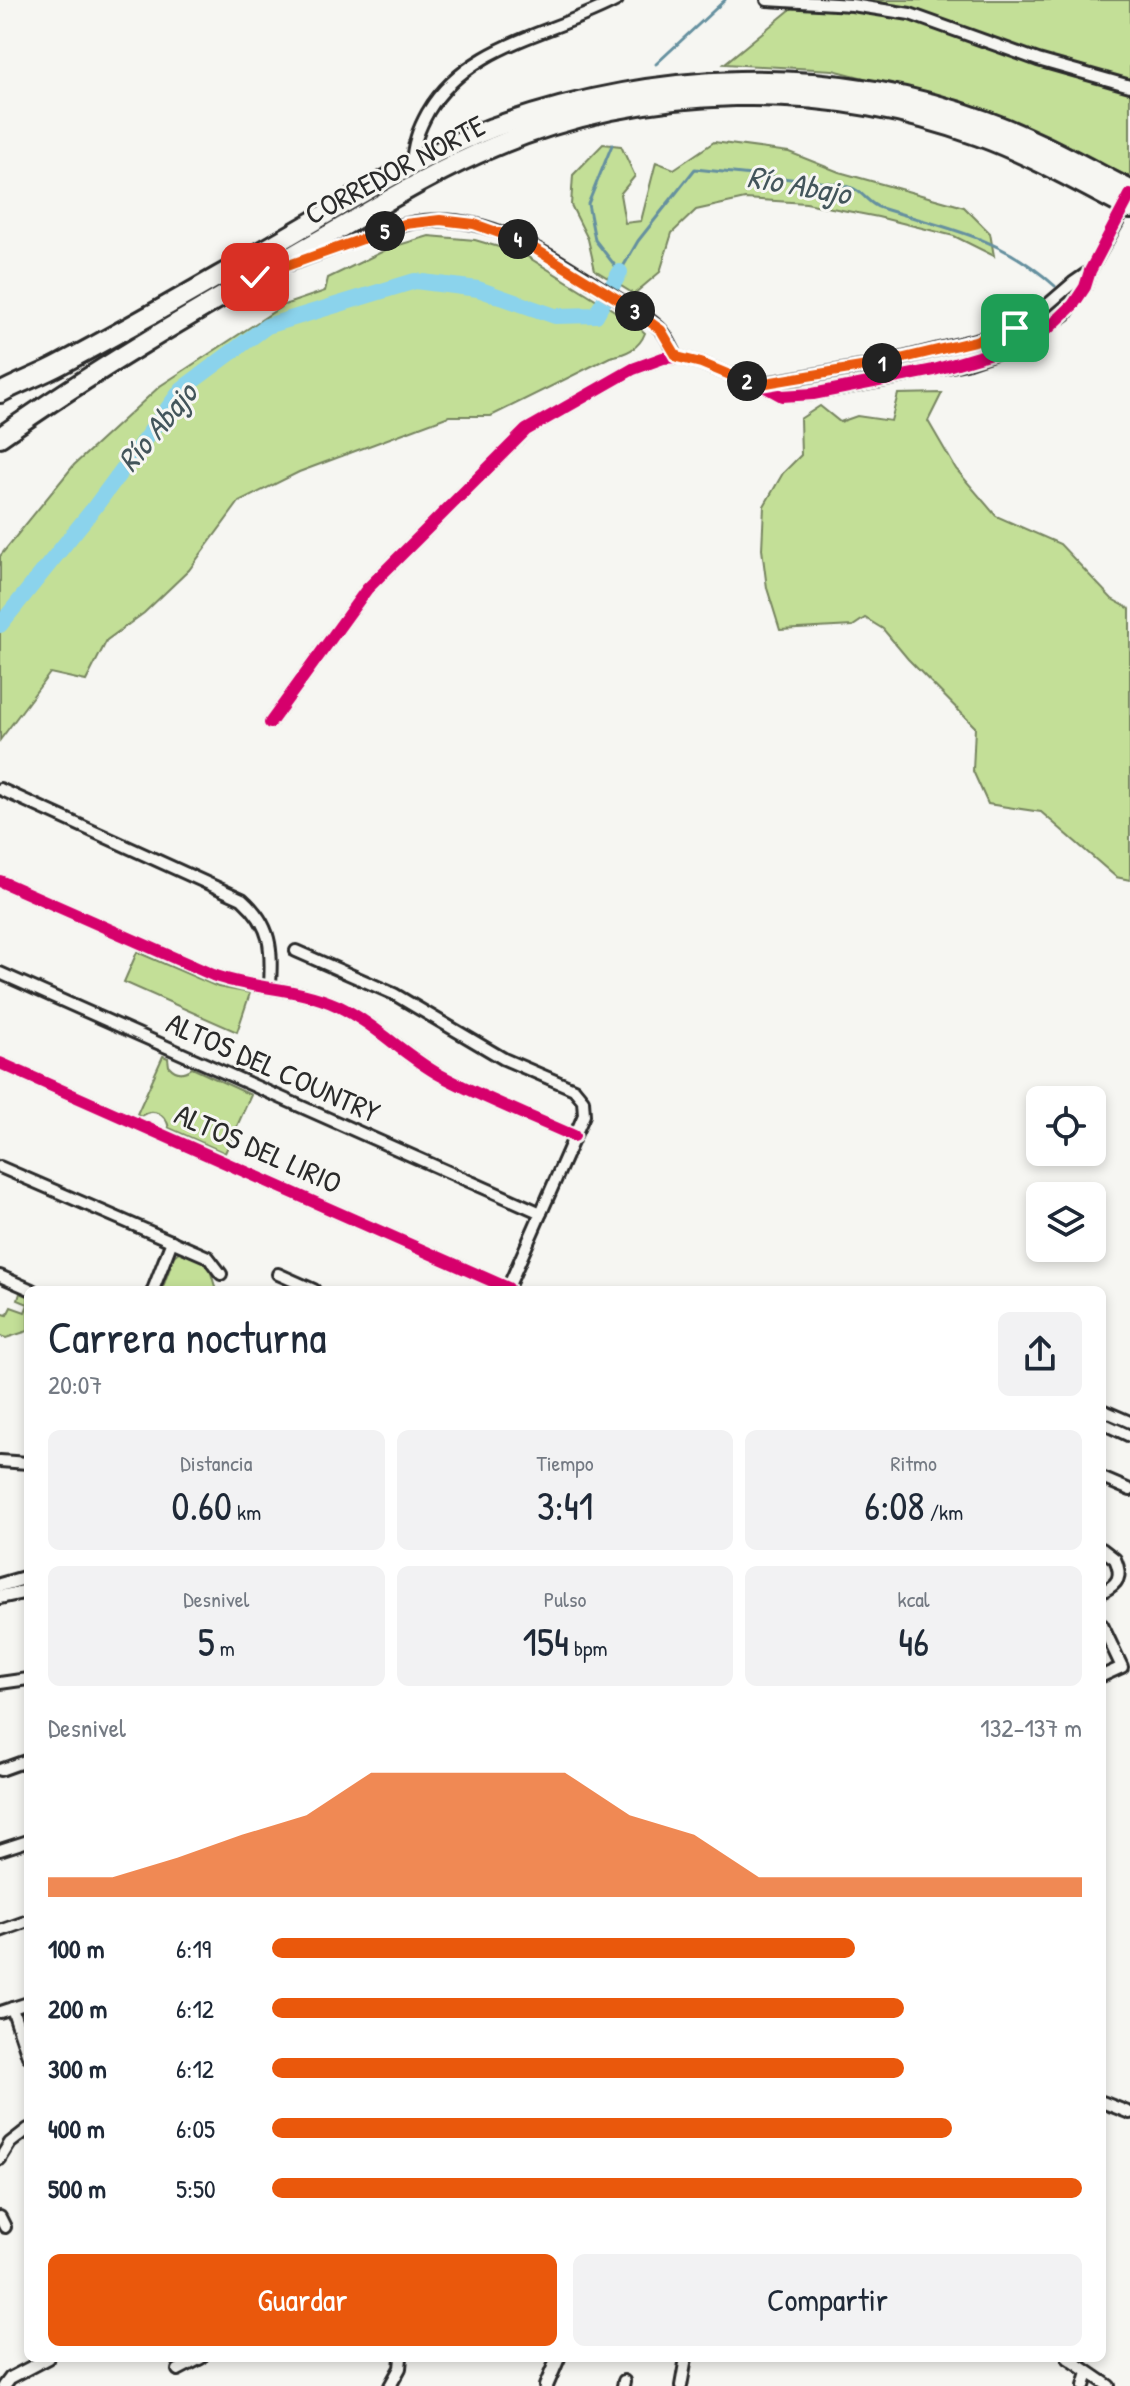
<!DOCTYPE html>
<html lang="es">
<head>
<meta charset="utf-8">
<style>
	body { margin:0; font-family:"Patrick Hand",sans-serif; background:#f2f2f3; color:#1f2937; height:100vh; display:flex; flex-direction:column; font-size:30px; white-space:nowrap }
	* { box-sizing:border-box; margin:0 }
	p { font-size:26px; color:#747a83 }
	.icon { flex:none; width:44px; height:44px; fill:none; stroke:currentColor; stroke-width:2; stroke-linecap:round; stroke-linejoin:round }
	.map { position:relative; flex:1; overflow:hidden }
	.side { position:absolute; left:24px; top:1286px; width:1082px; height:1076px; display:flex; flex-direction:column; background:#fff; border-radius:12px; box-shadow:0 4px 12px #0003 }
	.side>* { flex:none }
	.controls { position:absolute; left:1026px; top:1086px; display:grid; gap:16px }
	.controls a { display:grid; place-items:center; width:80px; height:80px; border-radius:12px; background:#fff; box-shadow:0 4px 12px #0003; font-size:40px }
	.pin { position:absolute; display:grid; place-items:center; width:68px; height:68px; color:#fff; margin:-34px; border-radius:16px; box-shadow:0 4px 12px #0006 }
	.km { position:absolute; width:40px; height:40px; margin:-20px; border-radius:50%; background:#222; color:#fff; font-size:22px; line-height:40px; text-align:center }
	.round { display:grid; place-items:center; flex:none; width:84px; height:84px; border-radius:12px; background:#f2f2f3 }
	.headline { display:flex; align-items:center; justify-content:space-between; height:136px; padding:0 24px }
	h1 { font-size:44px; font-weight:600; line-height:60px }
	.metrics { display:grid; grid-template-columns:repeat(3,1fr); gap:12px; height:136px; padding:8px 24px }
	.metrics div { display:grid; align-content:center; border-radius:12px; background:#f2f2f3; text-align:center }
	.metrics b { font-size:40px; font-weight:600 }
	.metrics small { font-size:22px; font-weight:400 }
	.metrics p { font-size:22px }
	.chart { height:224px; padding:16px 24px }
	.chart p { display:flex; justify-content:space-between }
	.chart svg { width:100%; height:144px; margin-top:8px; fill:#ea580c; opacity:.7 }
	.cta { display:flex; gap:16px; margin-top:auto; padding:16px 24px }
	.cta a { flex:1; height:92px; border-radius:12px; background:#ea580c; color:#fff; font-size:32px; font-weight:600; line-height:92px; text-align:center }
	.cta a+a { background:#f2f2f3; color:#1f2937 }
	ul { padding:0 24px; list-style:none; font-size:26px }
	li { display:grid; grid-template-columns:128px 96px 1fr; align-items:center; height:60px }
	li i { height:20px; border-radius:10px; background:#ea580c }
	.map>svg:first-child { display:block }
	.green { fill:#c3df97; stroke:#778561; stroke-width:2 }
	.lines { fill:none; stroke-linecap:round; stroke-linejoin:round }
	.stream { stroke:#65909f; stroke-width:3 }
	.river { stroke:#8bd3ec; stroke-width:16 }
	.minor-casing { stroke:#2b2b2b; stroke-width:16 }
	.tertiary-casing { stroke:#2b2b2b; stroke-width:18 }
	.motorway-casing { stroke:#2b2b2b; stroke-width:24 }
	.minor { stroke:#f6f6f2; stroke-width:10 }
	.tertiary { stroke:#f6f6f2; stroke-width:12 }
	.motorway { stroke:#f6f6f2; stroke-width:18 }
	.cycleway-casing { stroke:#f6f6f2; stroke-width:17 }
	.cycleway { stroke:#d6006c; stroke-width:12 }
	.route-casing { stroke:#fff; stroke-width:16 }
	.route { stroke:#ea580c; stroke-width:10 }
	.labels { text-anchor:middle; stroke-width:6; stroke-linejoin:round; paint-order:stroke }
	.street-label { font-size:30px; fill:#2b2b2b; stroke:#f6f6f2 }
	.water-label { font-size:32px; font-style:italic; fill:#43555b; stroke:#f6f6f2 }
</style>
</head>
<body>
<div class="map">
<svg width="1130" height="2386" viewBox="0 0 1130 2386">
	<rect width="100%" height="100%" fill="#f6f6f2"/>
	<filter id="ink" filterUnits="userSpaceOnUse"><feTurbulence type="fractalNoise" baseFrequency=".0125" numOctaves="2"/><feDisplacementMap in="SourceGraphic" scale="16" xChannelSelector="R" yChannelSelector="G"/><feConvolveMatrix kernelMatrix="1 2 1 2 8 2 1 2 1" color-interpolation-filters="sRGB"/></filter>
	<g filter="url(#ink)">
		<g class="green">
			<polygon points="802,0 1130,0 1130,177 980,108 833,70 724,64"/>
			<polygon points="714,142 789,152 839,172 964,207 990,233 994,256 954,236 878,217 806,203 745,199 696,210 672,233 660,272 634,294 595,270 588,239 571,205 573,175 603,144 621,146 635,176 620,194 625,223 641,221 656,162 674,169"/>
			<path d="M429,236L475,240L523,254L634,323L645,333C639,349 626,354 610,357L491,416H449L299,472L239,502L189,570L144,613L107,640L86,681L50,673L0,740V556L74,465L160,386L284,305L325,291L328,278L392,247Z"/>
			<polygon points="942,393 928,421 956,469 996,516 1060,544 1112,599 1130,609 1130,880 1116,877 1041,812 988,804 973,771 975,727 908,659 883,629 865,618 853,626 780,630 767,588 762,549 764,506 783,473 801,455 800,419 820,406 840,422 857,416 891,421 898,394"/>
			<polygon points="137,952 218,987 250,993 237,1032 124,982"/>
			<path d="M163,1056L168,1058L169,1066C176,1074 184,1074 192,1068L251,1095L225,1153L169,1128C166,1114 153,1107 141,1116L137,1114Z"/>
			<polygon points="181,1250 208,1263 216,1290 162,1290 174,1256"/>
			<polygon points="20,1293 28,1296 28,1331 6,1338 0,1336 0,1313 7,1315 11,1307 25,1312 28,1304 18,1300"/>
		</g>
		<g class="lines">
			<g class="stream">
				<polyline points="656,64 725,0"/>
				<path d="M612,145L588,204L595,240L620,272L638,241L695,169L838,184C844,186 851,187 856,190C865,195 870,205 881,208C948,229 1000,236 1055,286"/>
			</g>
			<polyline class="river" points="0,625 94,508 182,389 267,326 415,281 478,289 555,316 596,315 620,272"/>
			<defs>
				<g id="minor">
					<polyline points="767,0 852,5 910,14 1038,60 1130,86"/>
					<path d="M412,165C413,144 418,130 428,112C469,43 552,35 617,0"/>
					<path d="M291,264C329,251 386,225 424,221C486,214 542,250 592,282C610,295 648,315 662,331C668,338 672,349 677,357"/>
					<polyline points="760,384 879,364 1003,333 1030,320 1074,282 1090,271"/>
					<polyline points="270,723 367,589 526,430 633,369 663,358 677,357 701,363 737,378 760,384 782,396 813,394 877,382 966,363 1002,351 1038,334 1066,314 1085,287 1090,271 1119,219"/>
					<path d="M0,789L242,899C272,926 272,948 270,986"/>
					<path d="M0,881L213,975C254,990 298,987 338,1006C375,1024 404,1055 440,1075C483,1098 530,1116 574,1136"/>
					<polyline points="296,951 394,994 504,1059 574,1089 583,1100 584,1115 507,1290"/>
					<polyline points="0,973 541,1213"/>
					<polyline points="0,1063 508,1288"/>
					<polyline points="0,1167 208,1257 221,1274"/>
					<polyline points="278,1274 314,1290"/>
					<polyline points="0,1276 32,1290"/>
					<polyline points="153,1290 172,1241"/>
					<polyline points="1102,1410 1130,1422"/>
					<polyline points="1102,1423 1130,1436"/>
					<polyline points="0,1461 28,1463"/>
					<polyline points="1102,1478 1130,1490"/>
					<path d="M1102,1549L1115,1559C1123,1577 1118,1584 1102,1592"/>
					<polyline points="1102,1625 1122,1667 1102,1676"/>
					<polyline points="0,1683 28,1679"/>
					<polyline points="0,1770 28,1760"/>
					<polyline points="0,1850 28,1841"/>
					<polyline points="0,1931 28,1921"/>
					<polyline points="12,2008 28,2056"/>
					<polyline points="0,2012 28,2003"/>
					<polyline points="1102,2102 1130,2113"/>
					<polyline points="0,2159 10,2143 28,2129"/>
					<polyline points="0,2217 5,2227"/>
					<polyline points="1068,2358 1109,2386"/>
					<polyline points="178,2370 201,2358"/>
					<polyline points="4,2386 10,2378 48,2358"/>
					<polyline points="390,2386 400,2368 401,2358"/>
					<polyline points="623,2386 624,2381"/>
					<polyline points="681,2386 686,2358"/>
					<polyline points="1084,2386 1088,2373"/>
				</g>
				<g id="tertiary">
					<polyline points="0,1585 28,1577"/>
					<polyline points="0,1597 28,1591"/>
					<polyline points="546,2386 558,2358"/>
				</g>
				<g id="motorway">
					<path d="M0,393C20,382 41,375 61,364C114,336 165,307 217,277C263,251 309,224 355,197C399,172 445,146 492,128C652,71 826,62 986,121C1036,139 1083,166 1130,190"/>
					<path d="M0,437C99,367 202,308 307,247C368,213 428,174 493,147C646,83 823,79 979,136C1031,155 1080,183 1130,209"/>
				</g>
			</defs>
			<use href="#minor" class="minor-casing"/>
			<use href="#tertiary" class="tertiary-casing"/>
			<use href="#motorway" class="motorway-casing"/>
			<use href="#minor" class="minor"/>
			<use href="#tertiary" class="tertiary"/>
			<use href="#motorway" class="motorway"/>
			<defs>
				<g id="cycleway">
					<polyline points="270,723 367,589 526,430 633,369 663,358 677,357 701,363 737,378 760,384 782,396 813,394 934,370 1015,346 1049,328 1073,305 1085,287 1090,271 1130,195"/>
					<path d="M0,881L213,975C254,990 298,987 338,1006C375,1024 404,1055 440,1075C483,1098 530,1116 574,1136"/>
					<polyline points="0,1063 508,1288"/>
				</g>
			</defs>
			<use href="#cycleway" class="cycleway-casing"/>
			<use href="#cycleway" class="cycleway"/>
		</g>
	</g>
	<g class="lines" filter="url(#ink)">
		<defs>
			<polyline id="route" points="255,277 405,224 440,220 474,224 522,241 619,300 661,330 677,357 701,363 737,378 760,384 879,364 975,341 1015,328"/>
		</defs>
		<use href="#route" class="route-casing"/>
		<use href="#route" class="route"/>
	</g>
	<g class="labels">
		<g class="street-label">
			<text transform="translate(395 170) rotate(-28)" y="10">CORREDOR NORTE</text>
			<text transform="translate(273 1068) rotate(24)" y="10">ALTOS DEL COUNTRY</text>
			<text transform="translate(258 1149) rotate(24)" y="10">ALTOS DEL LIRIO</text>
		</g>
		<g class="water-label">
			<text transform="translate(799 185) rotate(10)" y="11">Río Abajo</text>
			<text transform="translate(157 427) rotate(-50)" y="11">Río Abajo</text>
		</g>
	</g>
</svg>
<div class="controls">
<a><svg class="icon" aria-label="locate" viewBox="0 0 24 24"><circle cx="12" cy="12" r="6"/><path d="M12 2v4M12 18v4M2 12h4M18 12h4"/></svg></a>
<a><svg class="icon" aria-label="layers" viewBox="0 0 24 24"><path d="M12 4l9 5-9 5-9-5zM3 14l9 5 9-5"/></svg></a>
</div>
<div class="pin" style="left:1015px;top:328px;background:#1e9e55"><svg class="icon" aria-label="arrive" viewBox="0 0 24 24"><path d="M6 21V4h12l-3 4 3 4H6"/></svg></div>
<div class="pin" style="left:255px;top:277px;background:#d93025"><svg class="icon" aria-label="check" viewBox="0 0 24 24"><path d="M5 12l5 5 9-10"/></svg></div>
<b class="km" style="left:882px;top:363px">1</b>
<b class="km" style="left:747px;top:381px">2</b>
<b class="km" style="left:635px;top:311px">3</b>
<b class="km" style="left:518px;top:239px">4</b>
<b class="km" style="left:385px;top:231px">5</b>
<section class="side">
<div class="headline"><div><h1>Carrera nocturna</h1><p>20:07</p></div><a class="round"><svg class="icon" aria-label="share" viewBox="0 0 24 24"><path d="M12 15V3M7 8l5-5 5 5M5 13v7h14v-7"/></svg></a></div>
<div class="metrics">
<div><p>Distancia</p><b>0.60<small> km</small></b></div>
<div><p>Tiempo</p><b>3:41</b></div>
<div><p>Ritmo</p><b>6:08<small> /km</small></b></div>
</div>
<div class="metrics">
<div><p>Desnivel</p><b>5<small> m</small></b></div>
<div><p>Pulso</p><b>154<small> bpm</small></b></div>
<div><p>kcal</p><b>46</b></div>
</div>
<div class="chart"><p><span>Desnivel</span>132–137 m</p>
<svg viewBox="0 0 160 44" preserveAspectRatio="none"><path d="M0 44V38L10 38L20 32L30 25L40 19L50 6L60 6L70 6L80 6L90 19L100 25L110 38L120 38L130 38L140 38L150 38L160 38V44z"/></svg>
</div>
<ul>
<li><b>100 m</b>6:19<i style="width:72%"></i></li>
<li><b>200 m</b>6:12<i style="width:78%"></i></li>
<li><b>300 m</b>6:12<i style="width:78%"></i></li>
<li><b>400 m</b>6:05<i style="width:84%"></i></li>
<li><b>500 m</b>5:50<i style="width:100%"></i></li>
</ul>
<div class="cta"><a>Guardar</a><a>Compartir</a></div>
</section>
</div>
</body>
</html>
